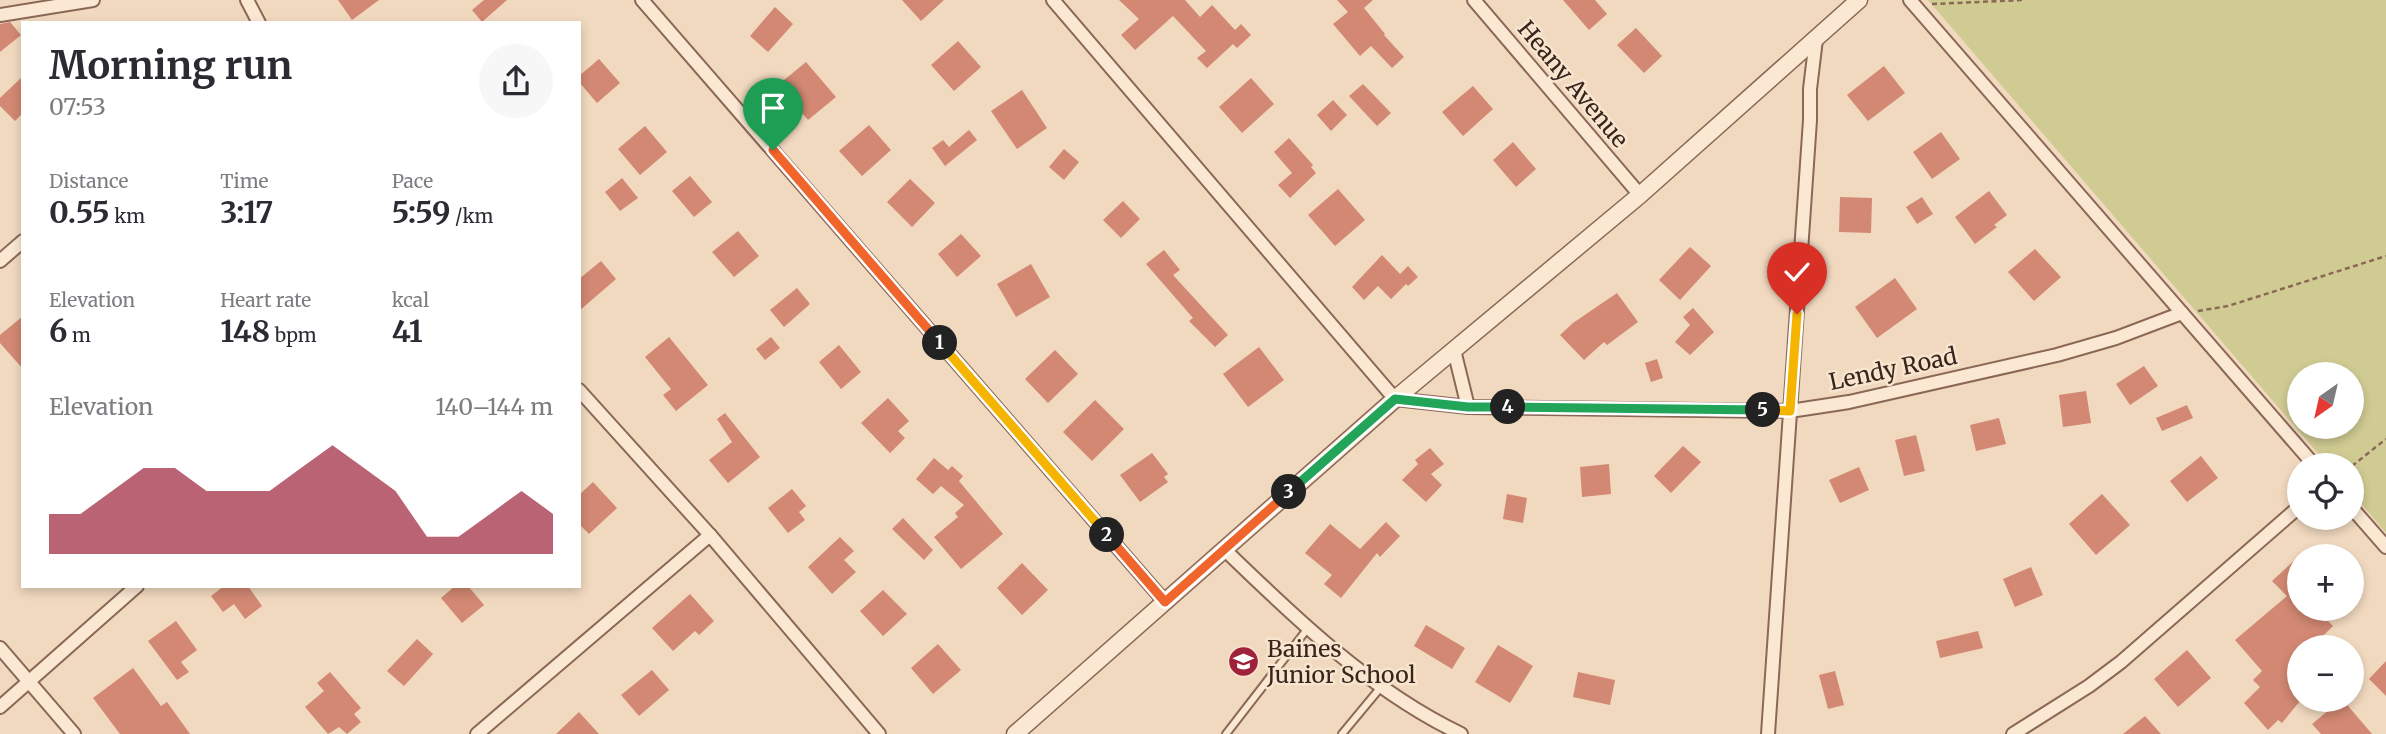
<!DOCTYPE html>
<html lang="en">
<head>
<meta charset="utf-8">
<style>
	body { margin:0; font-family:Merriweather,serif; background:#f7f7f7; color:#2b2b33; height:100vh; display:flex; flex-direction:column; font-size:26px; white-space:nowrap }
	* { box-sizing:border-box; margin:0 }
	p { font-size:23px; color:#7c7c81 }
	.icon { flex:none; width:38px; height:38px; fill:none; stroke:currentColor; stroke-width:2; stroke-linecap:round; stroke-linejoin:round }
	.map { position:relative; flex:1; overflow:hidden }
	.details { position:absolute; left:21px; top:21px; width:560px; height:567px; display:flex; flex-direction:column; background:#fff; border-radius:0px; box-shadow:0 4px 10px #0003 }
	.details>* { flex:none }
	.needle { width:46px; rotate:214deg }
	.buttons { position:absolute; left:2287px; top:362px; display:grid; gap:14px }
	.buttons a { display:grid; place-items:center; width:77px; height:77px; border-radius:50%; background:#fff; box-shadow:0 4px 10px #0003; font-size:35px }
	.pin { position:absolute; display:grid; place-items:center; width:60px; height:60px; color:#fff; margin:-72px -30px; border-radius:50% 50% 50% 0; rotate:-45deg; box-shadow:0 0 7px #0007 }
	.pin .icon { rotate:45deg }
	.km { position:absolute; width:35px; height:35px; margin:-18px; border-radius:50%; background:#222; color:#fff; font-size:19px; line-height:35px; text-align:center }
	.round { display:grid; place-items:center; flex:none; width:74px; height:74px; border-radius:37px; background:#f7f7f7 }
	.overview { display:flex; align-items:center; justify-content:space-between; height:119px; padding:0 28px }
	h1 { font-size:38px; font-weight:700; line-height:52px }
	.figures { display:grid; grid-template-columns:repeat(3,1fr); gap:10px; height:119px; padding:7px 28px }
	.figures div { display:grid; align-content:center }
	.figures b { font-size:30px; font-weight:700 }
	.figures small { font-size:19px; font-weight:400 }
	.figures p { font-size:19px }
	.chart { height:196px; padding:14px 28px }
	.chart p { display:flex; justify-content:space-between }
	.chart svg { width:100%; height:126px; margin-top:7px; fill:#9e223a; opacity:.7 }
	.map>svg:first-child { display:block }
	.green { fill:#d0cb92; fill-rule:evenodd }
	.building { fill:#d28872 }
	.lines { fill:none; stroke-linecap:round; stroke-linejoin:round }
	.service-casing { stroke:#8b6856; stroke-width:10 }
	.minor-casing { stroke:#8b6856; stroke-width:16 }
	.tertiary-casing { stroke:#8b6856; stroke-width:19 }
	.path { stroke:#8b6856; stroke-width:2.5; stroke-dasharray:5 3.5; stroke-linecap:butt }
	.service { stroke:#fbe8d3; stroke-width:6 }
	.minor { stroke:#fbe8d3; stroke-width:12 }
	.tertiary { stroke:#fbe8d3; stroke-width:16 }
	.split-1-casing { stroke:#fff; stroke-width:14 }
	.split-2-casing { stroke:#fff; stroke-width:14 }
	.split-3-casing { stroke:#fff; stroke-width:14 }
	.split-4-casing { stroke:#fff; stroke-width:14 }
	.split-5-casing { stroke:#fff; stroke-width:14 }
	.split-6-casing { stroke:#fff; stroke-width:14 }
	.split-1 { stroke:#f0652b; stroke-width:9 }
	.split-2 { stroke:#f5b400; stroke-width:9 }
	.split-3 { stroke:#f0652b; stroke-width:9 }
	.split-4 { stroke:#22a559; stroke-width:9 }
	.split-5 { stroke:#22a559; stroke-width:9 }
	.split-6 { stroke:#f5b400; stroke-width:9 }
	.labels { text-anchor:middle; stroke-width:5; stroke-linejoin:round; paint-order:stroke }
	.street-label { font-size:23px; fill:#39241c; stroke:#f8e5cf }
	.poi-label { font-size:23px; fill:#39241c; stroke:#f8e5cf; text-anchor:start }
</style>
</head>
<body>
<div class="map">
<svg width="2386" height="734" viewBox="0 0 2386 734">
	<rect width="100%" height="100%" fill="#f1d9bf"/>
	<path class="green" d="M1928,0H2386V533L2352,493V466L2328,465ZM2300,374H2352V427H2300Z"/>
	<g class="building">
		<polygon points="338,0 379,0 352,20"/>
		<polygon points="484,0 507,0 482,22 472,10"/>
		<polygon points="902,0 944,0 921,21"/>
		<polygon points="1119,0 1185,0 1200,17 1212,5 1235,30 1241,24 1251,35 1237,48 1233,44 1207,68 1197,58 1206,51 1173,16 1135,50 1121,35 1139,19"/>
		<polygon points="1337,0 1373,0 1364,8 1385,34 1384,35 1404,57 1392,68 1371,46 1360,56 1333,24 1348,12"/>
		<polygon points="1563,0 1595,0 1607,14 1589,30"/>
		<polygon points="775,7 793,24 768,52 750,36"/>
		<polygon points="10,22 21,35 0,52 0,24"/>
		<polygon points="1636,28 1662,56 1644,73 1617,45"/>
		<polygon points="958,41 981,67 954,91 931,65"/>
		<polygon points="599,59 620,83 597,103 579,82 579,76"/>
		<polygon points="806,62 836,97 808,120 778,85"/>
		<polygon points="1884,66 1905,93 1868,121 1847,95"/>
		<polygon points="23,76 23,113 15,121 0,106 0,98"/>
		<polygon points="1251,78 1274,104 1242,133 1219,107"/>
		<polygon points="1363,84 1391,113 1377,126 1349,96"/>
		<polygon points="1473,86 1493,109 1463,136 1442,112"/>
		<polygon points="1022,90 1047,128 1017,149 991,111"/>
		<polygon points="1333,100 1347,115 1331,131 1317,115"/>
		<polygon points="869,125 891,150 862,176 839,151"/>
		<polygon points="645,126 667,152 640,175 618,149"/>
		<polygon points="969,130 977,140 945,166 932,148 943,140 949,147"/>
		<polygon points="1941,132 1960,159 1932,179 1913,152"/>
		<polygon points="1289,138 1313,165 1311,167 1316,173 1290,198 1278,185 1292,173 1274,152"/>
		<polygon points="1513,142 1536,169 1516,187 1493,160"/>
		<polygon points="1064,149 1079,162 1064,180 1049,167"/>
		<polygon points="690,176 712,202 694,217 672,191"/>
		<polygon points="622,178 638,198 620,211 605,192"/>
		<polygon points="910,179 935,203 912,227 887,202"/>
		<polygon points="1338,189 1365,220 1335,246 1308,215"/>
		<polygon points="1989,191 2007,215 1994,225 1997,227 1975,244 1955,217"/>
		<polygon points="1840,197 1872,198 1871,233 1839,232"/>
		<polygon points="1922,197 1933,214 1917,224 1906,207"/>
		<polygon points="1123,201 1140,219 1121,238 1103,220"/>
		<polygon points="738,231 759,256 734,277 712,252"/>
		<polygon points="961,234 981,256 957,277 938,254"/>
		<polygon points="1690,247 1711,266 1680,300 1659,280"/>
		<polygon points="2035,249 2061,277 2034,301 2008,272"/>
		<polygon points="1164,250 1180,270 1173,275 1228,335 1215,347 1189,321 1193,318 1146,264"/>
		<polygon points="1382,255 1400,274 1408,266 1418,277 1408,286 1406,284 1391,299 1378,286 1364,300 1352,287"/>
		<polygon points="601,261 616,279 579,311 579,279"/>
		<polygon points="1031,264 1050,297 1016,317 997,284"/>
		<polygon points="1895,278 1917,309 1877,338 1855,307"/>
		<polygon points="797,288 810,304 784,327 770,310"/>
		<polygon points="1617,293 1638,322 1607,345 1604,342 1584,360 1560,335 1573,323"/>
		<polygon points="1693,308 1714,332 1690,355 1675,342 1690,325 1683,317"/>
		<polygon points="23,316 23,369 0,343 0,335"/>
		<polygon points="669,337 708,385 676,411 663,395 671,389 645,357"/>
		<polygon points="771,337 780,348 765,360 756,349"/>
		<polygon points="839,345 861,372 841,389 819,362"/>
		<polygon points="1259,347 1284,380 1248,407 1223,374"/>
		<polygon points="1055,350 1078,374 1048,403 1025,379"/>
		<polygon points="1657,359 1663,378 1651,382 1645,363"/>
		<polygon points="2144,366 2158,386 2130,405 2116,384"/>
		<polygon points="2086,391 2091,423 2063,427 2059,395"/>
		<polygon points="888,398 909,421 898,431 905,438 890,453 861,423"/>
		<polygon points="1095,400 1124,429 1092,461 1063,432"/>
		<polygon points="2187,405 2193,418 2162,431 2156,418"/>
		<polygon points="725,413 760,457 728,483 709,460 732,442 717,419"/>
		<polygon points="1999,418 2006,444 1976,451 1970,425"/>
		<polygon points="1916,435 1925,471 1904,476 1895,440"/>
		<polygon points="1683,446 1701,462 1671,493 1654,476"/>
		<polygon points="1430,448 1444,464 1431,474 1442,485 1426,502 1402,480 1418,464 1415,460"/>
		<polygon points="1152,453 1168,474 1164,477 1168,482 1140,502 1120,475"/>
		<polygon points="2201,456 2218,478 2187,502 2170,481"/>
		<polygon points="934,458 948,470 952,466 963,476 959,481 1003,534 961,569 934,537 958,517 955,513 964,505 941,486 933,494 916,479"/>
		<polygon points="1609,464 1611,494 1582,497 1580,467"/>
		<polygon points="1859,467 1869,490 1840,503 1829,480"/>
		<polygon points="593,482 617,508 589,534 579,524 579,495"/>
		<polygon points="792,489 806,506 799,512 805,520 788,533 768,508"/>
		<polygon points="1507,494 1527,498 1523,523 1503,519"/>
		<polygon points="2102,494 2130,525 2096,555 2069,524"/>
		<polygon points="903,518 933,550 924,560 892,529"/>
		<polygon points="1386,522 1400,536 1380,557 1377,553 1341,598 1324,584 1332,575 1305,553 1330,524 1360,549"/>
		<polygon points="840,537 854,551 844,560 856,572 832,594 808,567"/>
		<polygon points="2300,555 2300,609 2316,609 2333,626 2311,648 2300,648 2300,661 2289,673 2300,682 2300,701 2282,723 2278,720 2268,730 2244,703 2260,687 2253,680 2262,671 2235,640 2287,596 2272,581"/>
		<polygon points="1022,563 1048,590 1022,615 997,588"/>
		<polygon points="2031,567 2043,595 2015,607 2003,579"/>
		<polygon points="224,586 248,586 262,606 245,619 234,604 223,612 211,596"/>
		<polygon points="455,586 468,586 484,605 462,623 441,598"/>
		<polygon points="883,590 907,614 883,636 860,611"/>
		<polygon points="690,594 714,621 699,635 695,631 673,651 652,628"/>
		<polygon points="176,621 197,650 181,662 189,672 177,680 148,641"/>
		<polygon points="1426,625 1465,648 1452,669 1414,646"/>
		<polygon points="1978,631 1983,648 1940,658 1936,641"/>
		<polygon points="417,639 433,654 404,686 387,671"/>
		<polygon points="938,644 961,670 933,694 911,668"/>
		<polygon points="1498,645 1533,666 1510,703 1475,682"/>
		<polygon points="2187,650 2211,678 2178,707 2154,679"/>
		<polygon points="2386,661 2386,696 2369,679"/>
		<polygon points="133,668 161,706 167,702 190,734 120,734 93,698"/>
		<polygon points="652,670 669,690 639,716 621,695"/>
		<polygon points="1835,671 1844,705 1828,709 1819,675"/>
		<polygon points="330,672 361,708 354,714 361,722 347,734 339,727 328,734 305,707 324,691 317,683"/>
		<polygon points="1578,672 1615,680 1610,705 1573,697"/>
		<polygon points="2341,700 2343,700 2372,734 2321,734 2312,724"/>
		<polygon points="579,712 599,734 556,734"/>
		<polygon points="2145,716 2161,734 2123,734"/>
	</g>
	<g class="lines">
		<defs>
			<g id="service">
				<polyline points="1226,734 1308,628"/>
				<polyline points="1342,734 1381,687"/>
			</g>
			<g id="minor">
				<polyline points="247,0 259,23"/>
				<polyline points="642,0 1165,602"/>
				<polyline points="1053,0 1395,399 1468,407 1790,411 1849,402 2057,355 2116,338 2182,313"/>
				<polyline points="1474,0 1640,195"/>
				<polyline points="1910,0 2315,466"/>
				<polyline points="0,15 93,0"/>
				<polyline points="0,261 23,241"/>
				<polyline points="1454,350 1468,407"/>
				<polyline points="579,390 710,535 879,734"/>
				<polyline points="2352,508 2386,547"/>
				<path d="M1224,549C1295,618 1371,691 1461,734"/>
				<polyline points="0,648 74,734"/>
				<polyline points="0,707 137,586"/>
				<polyline points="477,734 710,535"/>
				<polyline points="1768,734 1810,120 1810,89 1816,39"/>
				<polyline points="2013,734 2089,686 2121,662 2300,506"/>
			</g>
			<polyline id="tertiary" points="1015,734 1395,399 1640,195 1859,0"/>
		</defs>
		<use href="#service" class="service-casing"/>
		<use href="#minor" class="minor-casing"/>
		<use href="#tertiary" class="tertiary-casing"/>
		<g class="path">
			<polyline points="1932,4 2023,0"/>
			<polyline points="2198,311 2228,306 2386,256"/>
			<polyline points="2352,466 2386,439"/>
		</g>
		<use href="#service" class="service"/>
		<use href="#minor" class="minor"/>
		<use href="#tertiary" class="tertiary"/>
	</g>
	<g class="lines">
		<defs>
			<polyline id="split-1" points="773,150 940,343"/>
			<polyline id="split-2" points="940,343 1107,535"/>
			<polyline id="split-3" points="1107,535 1165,602 1289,492"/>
			<polyline id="split-4" points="1289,492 1395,399 1468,407 1508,407"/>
			<polyline id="split-5" points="1508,407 1763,410"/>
			<polyline id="split-6" points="1763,410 1790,411 1797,314"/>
		</defs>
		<use href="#split-1" class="split-1-casing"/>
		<use href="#split-2" class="split-2-casing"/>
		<use href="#split-3" class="split-3-casing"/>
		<use href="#split-4" class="split-4-casing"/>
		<use href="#split-5" class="split-5-casing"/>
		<use href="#split-6" class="split-6-casing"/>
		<use href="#split-1" class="split-1"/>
		<use href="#split-2" class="split-2"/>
		<use href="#split-3" class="split-3"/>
		<use href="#split-4" class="split-4"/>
		<use href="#split-5" class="split-5"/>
		<use href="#split-6" class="split-6"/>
	</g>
	<defs>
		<symbol id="school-disc" viewBox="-11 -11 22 22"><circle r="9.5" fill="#9e223a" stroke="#f8e5cf"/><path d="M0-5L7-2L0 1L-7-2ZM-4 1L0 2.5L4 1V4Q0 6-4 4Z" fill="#fff"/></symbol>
	</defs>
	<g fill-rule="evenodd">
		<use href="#school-disc" x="1226" y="644" width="35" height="35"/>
	</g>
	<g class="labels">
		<g class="street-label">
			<text transform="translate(1573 84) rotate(50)" y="8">Heany Avenue</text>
			<text transform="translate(1893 369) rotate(-12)" y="8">Lendy Road</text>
		</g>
		<g class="poi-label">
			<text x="1267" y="657">Baines<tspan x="1267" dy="26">Junior School</tspan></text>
		</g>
	</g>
</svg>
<div class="buttons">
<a><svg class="needle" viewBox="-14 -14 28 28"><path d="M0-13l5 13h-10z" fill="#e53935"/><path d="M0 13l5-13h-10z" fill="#7c7c81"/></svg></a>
<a><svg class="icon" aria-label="locate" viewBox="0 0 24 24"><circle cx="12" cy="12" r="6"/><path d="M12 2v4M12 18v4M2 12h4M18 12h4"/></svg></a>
<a>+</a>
<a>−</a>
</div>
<div class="pin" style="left:773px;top:150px;background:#1e9e55"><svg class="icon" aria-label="arrive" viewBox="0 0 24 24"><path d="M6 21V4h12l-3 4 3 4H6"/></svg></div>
<div class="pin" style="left:1797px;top:314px;background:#d93025"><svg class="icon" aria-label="check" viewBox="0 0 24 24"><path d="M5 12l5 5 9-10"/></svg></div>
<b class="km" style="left:940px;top:343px">1</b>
<b class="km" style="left:1107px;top:535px">2</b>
<b class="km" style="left:1289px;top:492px">3</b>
<b class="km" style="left:1508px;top:407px">4</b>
<b class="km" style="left:1763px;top:410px">5</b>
<section class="details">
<div class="overview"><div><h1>Morning run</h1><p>07:53</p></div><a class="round"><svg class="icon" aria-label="share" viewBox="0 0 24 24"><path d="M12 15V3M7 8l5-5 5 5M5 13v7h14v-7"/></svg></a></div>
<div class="figures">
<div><p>Distance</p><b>0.55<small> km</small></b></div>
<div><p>Time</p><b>3:17</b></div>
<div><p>Pace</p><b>5:59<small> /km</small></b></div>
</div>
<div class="figures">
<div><p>Elevation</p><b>6<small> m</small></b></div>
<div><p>Heart rate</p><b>148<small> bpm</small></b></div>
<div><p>kcal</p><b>41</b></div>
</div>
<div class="chart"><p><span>Elevation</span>140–144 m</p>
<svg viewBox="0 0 160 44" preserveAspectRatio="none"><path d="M0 44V30L10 30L20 22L30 14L40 14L50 22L60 22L70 22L80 14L90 6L100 14L110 22L120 38L130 38L140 30L150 22L160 30V44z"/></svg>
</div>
</section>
</div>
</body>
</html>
